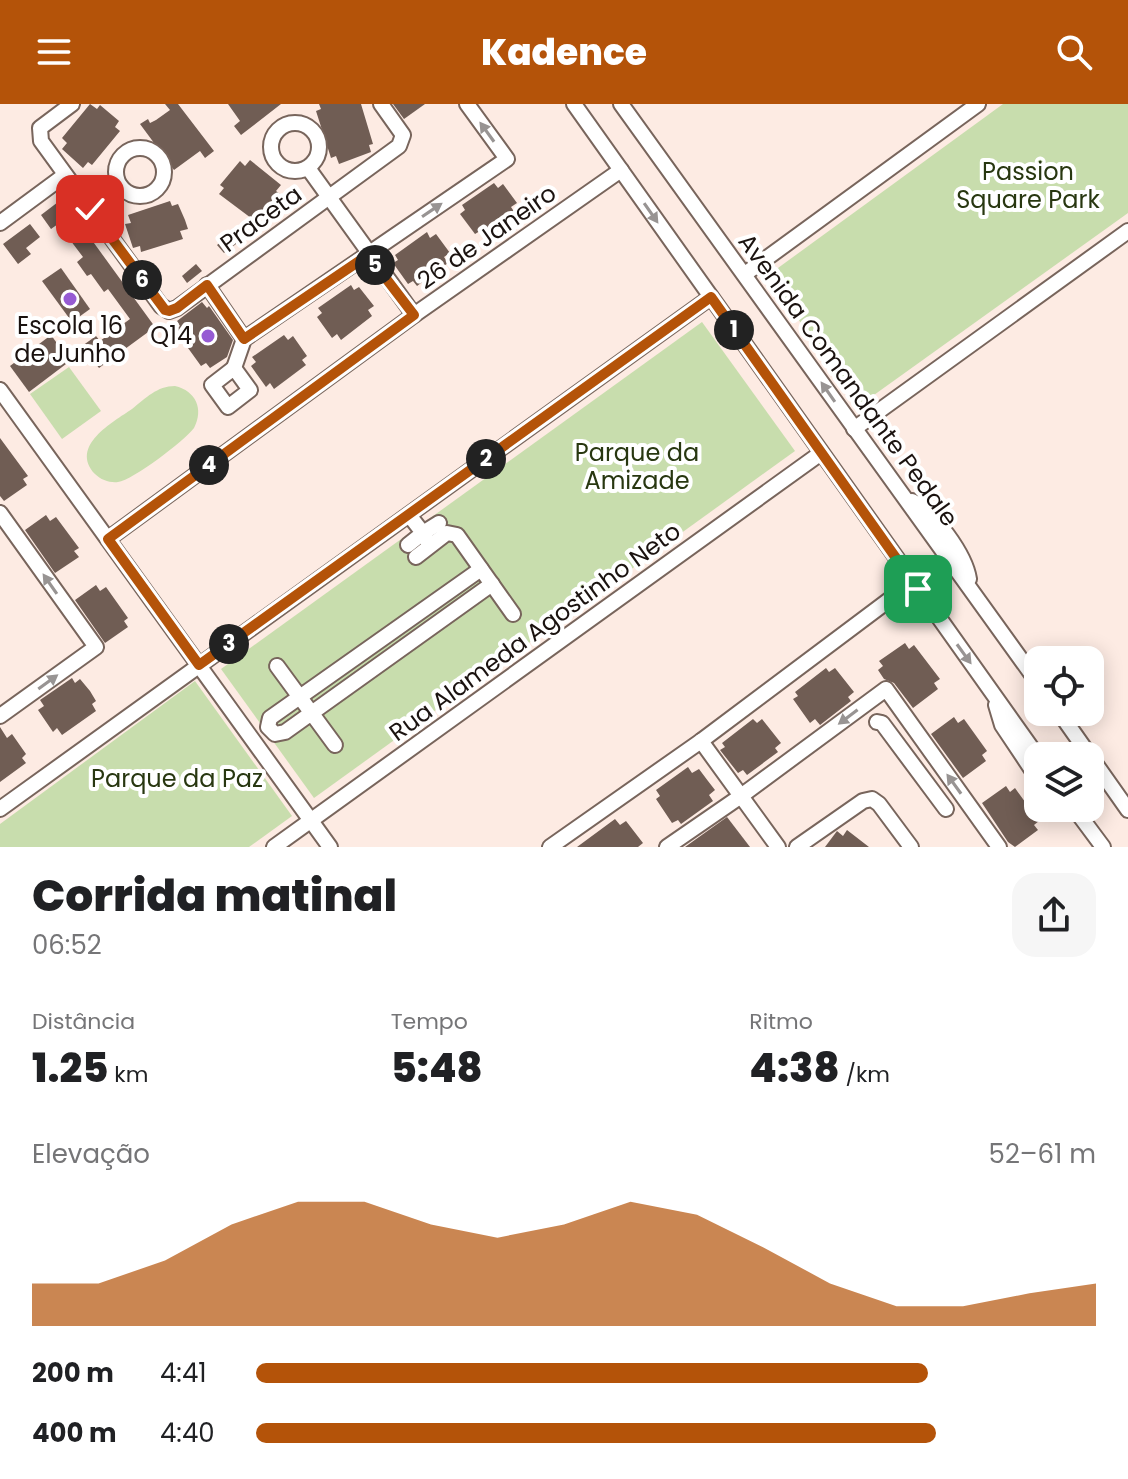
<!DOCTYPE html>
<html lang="pt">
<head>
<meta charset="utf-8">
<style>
	body { margin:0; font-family:Poppins,sans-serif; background:#f6f6f6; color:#202124; height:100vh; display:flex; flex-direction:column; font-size:30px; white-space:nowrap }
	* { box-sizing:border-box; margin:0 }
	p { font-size:26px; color:#757577 }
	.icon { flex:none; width:44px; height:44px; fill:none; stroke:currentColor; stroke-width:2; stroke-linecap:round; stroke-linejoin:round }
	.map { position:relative; height:743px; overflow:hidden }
	.drawer { display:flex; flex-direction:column; background:#fff; flex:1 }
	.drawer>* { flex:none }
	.buttons { position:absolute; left:1024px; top:542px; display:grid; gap:16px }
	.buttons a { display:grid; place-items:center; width:80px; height:80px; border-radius:16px; background:#fff; box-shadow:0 4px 20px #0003; font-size:40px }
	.pin { position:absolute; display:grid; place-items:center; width:68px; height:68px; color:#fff; margin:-34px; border-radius:16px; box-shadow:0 4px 12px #0006 }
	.km { position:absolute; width:40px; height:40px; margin:-20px; border-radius:50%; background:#222; color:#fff; font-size:22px; line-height:40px; text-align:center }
	.round { display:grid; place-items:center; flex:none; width:84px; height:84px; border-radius:24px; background:#f6f6f6 }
	.headline { display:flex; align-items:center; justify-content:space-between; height:136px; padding:0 32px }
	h1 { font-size:44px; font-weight:800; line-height:60px }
	.figures { display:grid; grid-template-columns:repeat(3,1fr); gap:12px; height:136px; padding:8px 32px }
	.figures div { display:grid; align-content:center }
	.figures b { font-size:40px; font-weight:800 }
	.figures small { font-size:22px; font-weight:400 }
	.figures p { font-size:22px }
	.chart { height:224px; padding:16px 32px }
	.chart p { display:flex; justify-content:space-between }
	.chart svg { width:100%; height:144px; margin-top:8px; fill:#b45309; opacity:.7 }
	ul { padding:0 32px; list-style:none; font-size:26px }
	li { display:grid; grid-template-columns:128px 96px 1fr; align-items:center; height:60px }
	li i { height:20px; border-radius:10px; background:#b45309 }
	header { display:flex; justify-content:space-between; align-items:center; height:104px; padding:0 32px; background:#b45309; color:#fff; font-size:36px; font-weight:800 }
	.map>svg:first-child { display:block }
	.green { fill:#c8ddad }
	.building { fill:#705d54 }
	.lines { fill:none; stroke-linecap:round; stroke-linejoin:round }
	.minor-casing { stroke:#78655c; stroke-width:18 }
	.minor { stroke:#fff; stroke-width:14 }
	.oneway { fill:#989493 }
	.route-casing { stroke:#fff; stroke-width:16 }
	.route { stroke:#b45309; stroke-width:10 }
	.poi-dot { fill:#965bd3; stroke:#fff; stroke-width:3 }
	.labels { text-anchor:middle; stroke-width:8; stroke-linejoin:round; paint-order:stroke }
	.park-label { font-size:24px; fill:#283710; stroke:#fff }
	.street-label { font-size:24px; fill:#1a120f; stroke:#fff }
	.poi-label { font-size:24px; fill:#1a120f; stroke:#fff }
</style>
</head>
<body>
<header><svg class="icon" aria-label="menu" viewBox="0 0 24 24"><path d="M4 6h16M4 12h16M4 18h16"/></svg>Kadence<svg class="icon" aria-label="search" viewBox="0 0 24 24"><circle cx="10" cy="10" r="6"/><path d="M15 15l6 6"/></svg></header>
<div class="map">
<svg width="1128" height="743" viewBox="0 0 1128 743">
	<rect width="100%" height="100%" fill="#fdebe3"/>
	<g class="green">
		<polygon points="1003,0 1128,0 1128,109 860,301 767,172"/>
		<polygon points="702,218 795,347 314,694 221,565"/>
		<polygon points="69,263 101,307 62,335 30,290"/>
		<path d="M175,282C196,287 204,305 194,324C184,337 133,376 118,378C110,379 101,376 95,370C69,342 113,318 132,305C146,294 157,282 175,282Z"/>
		<polygon points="195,577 292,712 249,743 0,743 0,720"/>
	</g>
	<g class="building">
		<polygon points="90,0 97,5 100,1 119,17 115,23 120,27 92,61 88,58 83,64 62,45 67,39 62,34"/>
		<polygon points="165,0 178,0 214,47 205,54 200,47 174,66 140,20 148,15 150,19 156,16 170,6"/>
		<polygon points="228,0 281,0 241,31 234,22 240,17"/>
		<polygon points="319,0 361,0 373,40 369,41 371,48 339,60 336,52 331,54 316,7 321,5"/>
		<polygon points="393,0 425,0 404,15"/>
		<polygon points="250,56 281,81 276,87 281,91 270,104 272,106 264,115 259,112 255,117 219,90 224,84 220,81 240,57 245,62"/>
		<polygon points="494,79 498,84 503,80 517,99 511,103 515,109 484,132 480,127 475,130 460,110 465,106 462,101"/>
		<polygon points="62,95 155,223 99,264 82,242 96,232 100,237 130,215 108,185 104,188 91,170 87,172 77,158 83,153 58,120 51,125 41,111"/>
		<polygon points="170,97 172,102 178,100 185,116 188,125 180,127 183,135 141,148 140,142 133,144 125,120 131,119 128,111"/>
		<polygon points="30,120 40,133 26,144 31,150 18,160 3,140"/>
		<polygon points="234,128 240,137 224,149 217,141"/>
		<polygon points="427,128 430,134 436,130 450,149 444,153 448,159 417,182 413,177 408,180 393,159 398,156 395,151"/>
		<polygon points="196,160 202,167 187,179 182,172"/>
		<polygon points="61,164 90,205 72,218 42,177"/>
		<polygon points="351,181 354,186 359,183 374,202 368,206 372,212 341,236 337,230 332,234 317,213 322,209 318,204"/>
		<polygon points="202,198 207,204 209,202 233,236 227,253 210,264 206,259 201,262 175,226 180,222 177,217"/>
		<polygon points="51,231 70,257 29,288 10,262"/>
		<polygon points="284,231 288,236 293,232 307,252 302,256 306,261 274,285 270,279 266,283 251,262 256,258 252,253"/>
		<polygon points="0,334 28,372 23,375 27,381 4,397 0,392"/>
		<polygon points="46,411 50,417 56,413 79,444 74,447 79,453 55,469 25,426"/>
		<polygon points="96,481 100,487 106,483 128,514 124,517 128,523 105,539 75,496"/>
		<polygon points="905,539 909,545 914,541 940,575 934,579 938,585 913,604 894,579 884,575 878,566 883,562 879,557"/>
		<polygon points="826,564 829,568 835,564 854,588 848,593 851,597 820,621 815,615 810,619 793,595 798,592 795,588"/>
		<polygon points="72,574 75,579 80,575 90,587 96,597 92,600 96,607 62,631 57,624 53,628 38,606 44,602 40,596"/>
		<polygon points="954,613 958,619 964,615 987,647 982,651 986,657 963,674 931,630"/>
		<polygon points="753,615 757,619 762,615 781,639 775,644 778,648 747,671 743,666 738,669 720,646 725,643 722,639"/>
		<polygon points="0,623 7,634 12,630 26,650 22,654 26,659 0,678"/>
		<polygon points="688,663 692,669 699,665 708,677 715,686 709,691 713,697 681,720 678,716 672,719 656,695 660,692 656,686"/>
		<polygon points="1006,682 1010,688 1015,684 1039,717 1034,721 1038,726 1015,743 1008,738 982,699"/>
		<polygon points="727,713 750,743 685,743"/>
		<polygon points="615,715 620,721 626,717 643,739 638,743 577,743"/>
		<polygon points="847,726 869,743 825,743 837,727 843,732"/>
	</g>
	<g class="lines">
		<defs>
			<g id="minor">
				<polyline points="72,0 40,24 41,37 161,202 169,207 177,204 399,42 403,31 381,0"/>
				<polyline points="574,0 1038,653"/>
				<polyline points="621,0 1038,579"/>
				<circle cx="295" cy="43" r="24"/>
				<circle cx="140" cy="68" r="24"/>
				<polyline points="308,64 414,211"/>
				<polyline points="90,105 120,82"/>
				<polyline points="0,119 65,71"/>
				<polyline points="745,170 978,0"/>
				<polyline points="207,181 244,235"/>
				<polyline points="234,264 244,235 507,55 467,0"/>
				<polygon points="234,264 250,286 228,303 212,281"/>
				<polyline points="0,286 330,743"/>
				<polyline points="854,325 1128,127"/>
				<path d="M912,397C934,408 965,450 969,475"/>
				<polyline points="0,409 96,543 0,612"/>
				<polyline points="108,435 414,211 621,66"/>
				<polyline points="428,438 423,429 439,419"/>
				<polyline points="408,441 423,429 409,411"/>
				<polyline points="416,453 447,429 457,431 513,510"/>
				<polyline points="481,465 270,614 268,623 275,630 285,628 492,480"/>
				<polyline points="277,562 335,641"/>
				<polyline points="996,601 1002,621 1038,675"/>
				<polyline points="1059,608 1090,652"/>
				<polyline points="877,618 882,619 946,705"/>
				<polyline points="701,637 778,743"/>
				<polyline points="1090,652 1128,706"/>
				<polyline points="1074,704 1103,743"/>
				<polyline points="0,705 711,193"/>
				<polyline points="274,743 821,349"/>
				<polyline points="550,743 701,637 913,478"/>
				<polyline points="667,743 741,692 886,585 999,743"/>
				<polyline points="797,743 863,697 872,695 879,700 911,743"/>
			</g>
		</defs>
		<use href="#minor" class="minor-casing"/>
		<use href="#minor" class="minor"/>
	</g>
	<defs><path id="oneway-solid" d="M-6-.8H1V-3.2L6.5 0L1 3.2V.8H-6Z" transform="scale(2)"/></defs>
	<g class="oneway">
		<use href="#oneway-solid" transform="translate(487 28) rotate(-126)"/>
		<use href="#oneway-solid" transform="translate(432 106) rotate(-34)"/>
		<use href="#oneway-solid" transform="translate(651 109) rotate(55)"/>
		<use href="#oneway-solid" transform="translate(828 288) rotate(-125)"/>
		<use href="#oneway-solid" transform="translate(50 480) rotate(-125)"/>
		<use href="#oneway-solid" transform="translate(964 550) rotate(54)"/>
		<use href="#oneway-solid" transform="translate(48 578) rotate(-36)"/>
		<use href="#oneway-solid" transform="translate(848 613) rotate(143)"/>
		<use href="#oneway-solid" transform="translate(954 680) rotate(-126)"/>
	</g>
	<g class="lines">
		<defs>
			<polyline id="route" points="90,105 165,206 169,207 177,204 207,181 244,235 368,151 414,211 108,435 199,561 711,193 918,485"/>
		</defs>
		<use href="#route" class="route-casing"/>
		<use href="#route" class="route"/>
	</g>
	<g class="poi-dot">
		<circle cx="70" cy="195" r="8"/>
		<circle cx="208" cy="232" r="8"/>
	</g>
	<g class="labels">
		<g class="park-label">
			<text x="1028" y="76">Passion<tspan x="1028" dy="28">Square Park</tspan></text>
			<text x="637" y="357">Parque da<tspan x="637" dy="28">Amizade</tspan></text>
			<text x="177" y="683">Parque da Paz</text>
		</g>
		<g class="street-label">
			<text transform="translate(261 115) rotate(-36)" y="8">Praceta</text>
			<text transform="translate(487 133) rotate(-35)" y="8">26 de Janeiro</text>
			<text transform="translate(848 276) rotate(54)" y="8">Avenida Comandante Pedale</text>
			<text transform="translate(535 528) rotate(-36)" y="8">Rua Alameda Agostinho Neto</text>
		</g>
		<g class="poi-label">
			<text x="70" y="230">Escola 16<tspan x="70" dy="28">de Junho</tspan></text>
			<text x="192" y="240" text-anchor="end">Q14</text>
		</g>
	</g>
</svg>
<div class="buttons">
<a><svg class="icon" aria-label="locate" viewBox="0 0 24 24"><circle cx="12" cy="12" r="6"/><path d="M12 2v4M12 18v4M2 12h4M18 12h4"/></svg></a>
<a><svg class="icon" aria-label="layers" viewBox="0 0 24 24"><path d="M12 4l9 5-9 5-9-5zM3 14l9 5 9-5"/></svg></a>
</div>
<div class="pin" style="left:918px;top:485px;background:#1e9e55"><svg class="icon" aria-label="arrive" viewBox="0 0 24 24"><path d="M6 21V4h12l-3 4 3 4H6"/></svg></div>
<div class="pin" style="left:90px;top:105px;background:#d93025"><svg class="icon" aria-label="check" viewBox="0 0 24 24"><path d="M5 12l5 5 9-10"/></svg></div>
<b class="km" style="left:734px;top:226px">1</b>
<b class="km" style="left:486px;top:355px">2</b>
<b class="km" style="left:229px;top:540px">3</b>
<b class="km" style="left:209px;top:361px">4</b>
<b class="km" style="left:375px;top:161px">5</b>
<b class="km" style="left:142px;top:176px">6</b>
</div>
<section class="drawer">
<div class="headline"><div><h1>Corrida matinal</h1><p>06:52</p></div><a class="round"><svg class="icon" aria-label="share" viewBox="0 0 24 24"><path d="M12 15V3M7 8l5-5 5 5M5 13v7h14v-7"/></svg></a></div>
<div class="figures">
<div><p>Distância</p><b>1.25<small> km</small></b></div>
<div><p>Tempo</p><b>5:48</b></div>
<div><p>Ritmo</p><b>4:38<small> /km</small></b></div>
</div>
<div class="chart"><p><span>Elevação</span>52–61 m</p>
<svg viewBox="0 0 160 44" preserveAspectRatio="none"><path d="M0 44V31L10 31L20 24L30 13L40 6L50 6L60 13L70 17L80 13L90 6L100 10L110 20L120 31L130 38L140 38L150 34L160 31V44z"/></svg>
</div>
<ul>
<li><b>200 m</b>4:41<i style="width:80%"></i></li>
<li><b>400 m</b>4:40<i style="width:81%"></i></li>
</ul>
</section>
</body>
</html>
